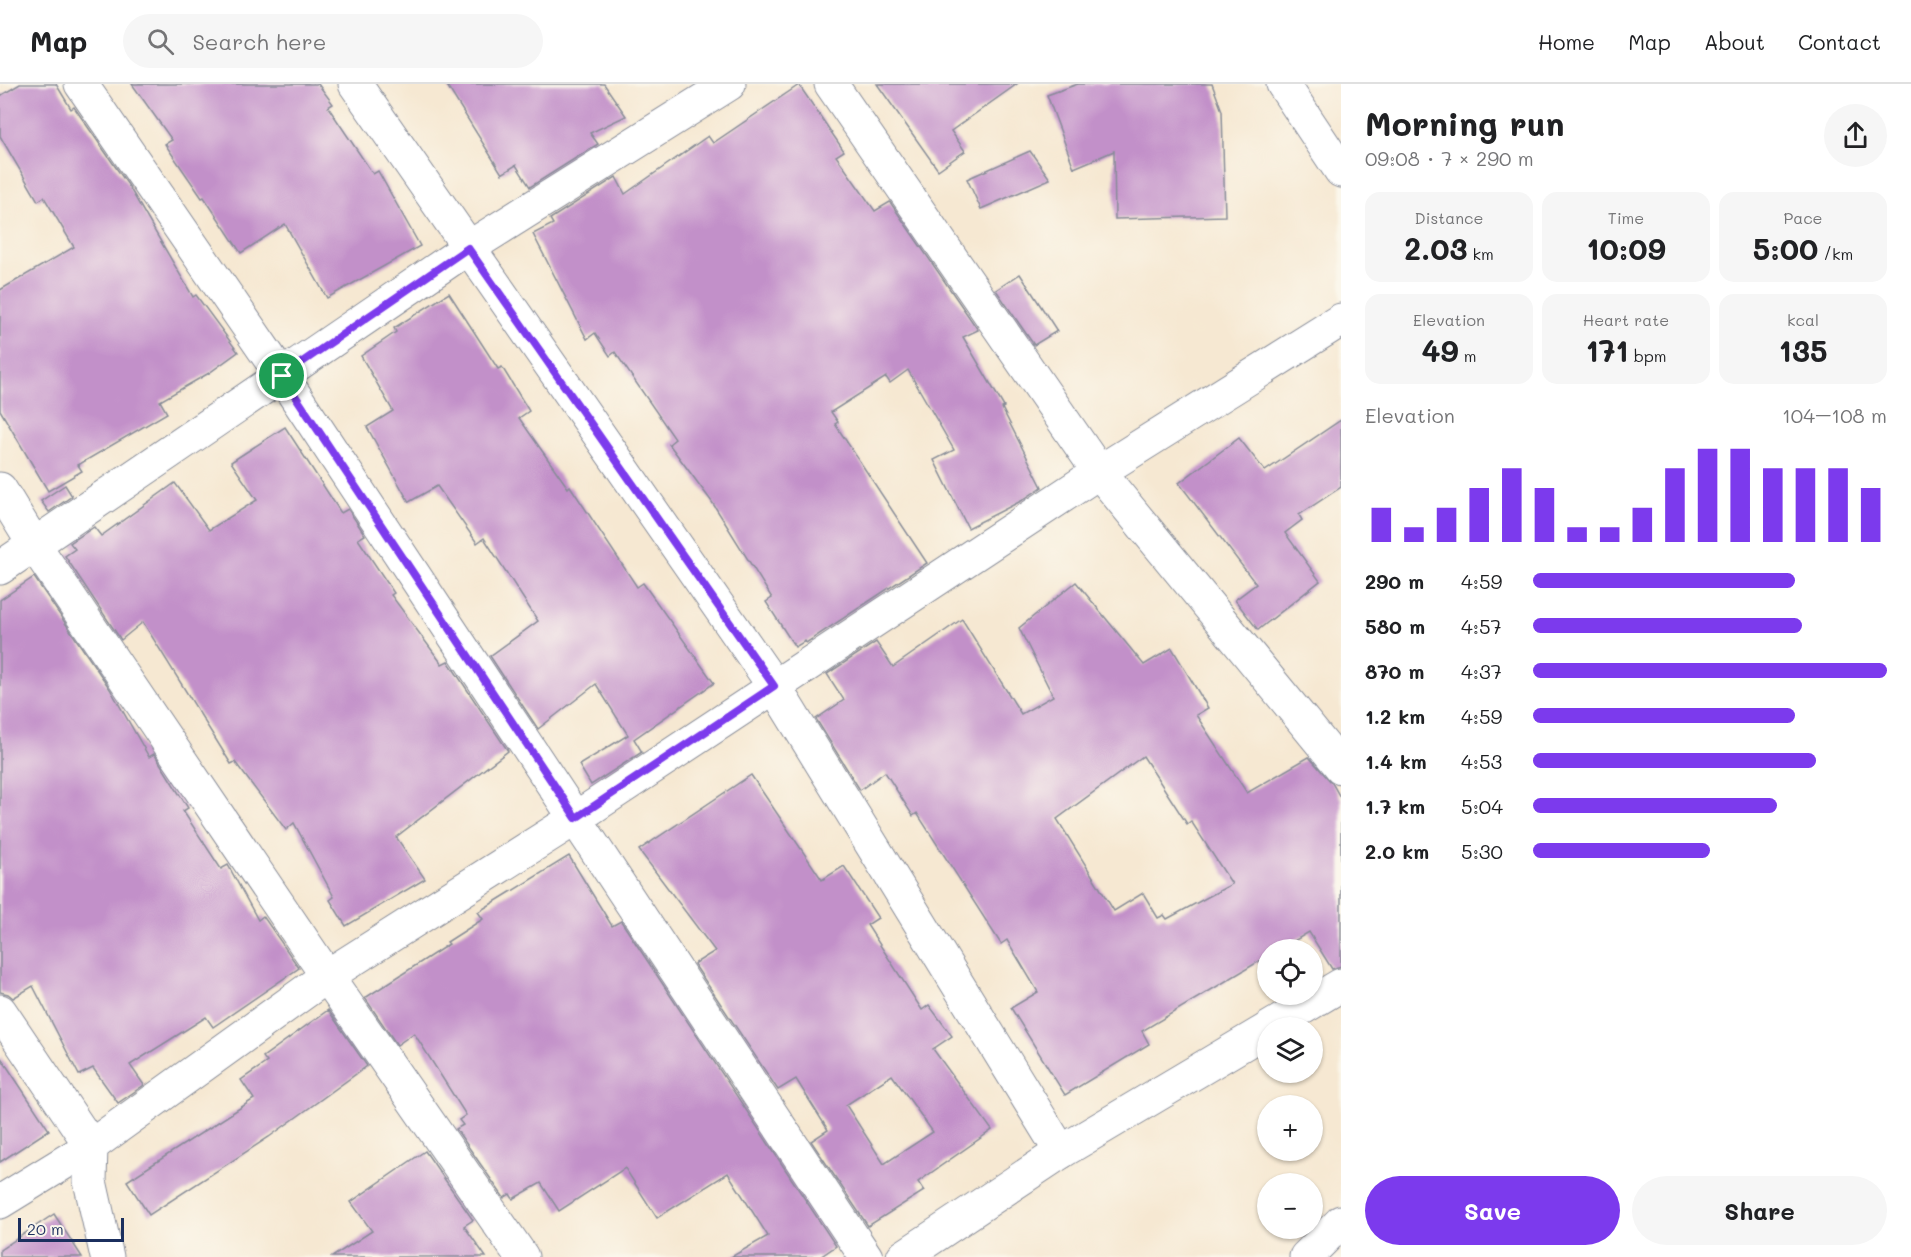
<!DOCTYPE html>
<html lang="en">
<head>
<meta charset="utf-8">
<style>
	body { margin:0; font-family:Mali,sans-serif; background:#f6f6f6; color:#202124; height:100vh; display:flex; flex-direction:column; font-size:22px; white-space:nowrap }
	* { box-sizing:border-box; margin:0 }
	p { font-size:20px; color:#757577 }
	.icon { flex:none; width:33px; height:33px; fill:none; stroke:currentColor; stroke-width:2; stroke-linecap:round; stroke-linejoin:round }
	.map { position:relative; flex:1; overflow:hidden }
	.sheet { display:flex; flex-direction:column; background:#fff; width:570px }
	.sheet>* { flex:none }
	.fabs { position:absolute; left:1257px; top:855px; display:grid; gap:12px }
	.fabs a { display:grid; place-items:center; width:66px; height:66px; border-radius:50%; background:#fff; box-shadow:0 2px 4px #0004; font-size:30px }
	.scale { position:absolute; left:18px; bottom:15px; width:106px; box-sizing:border-box; padding-left:6px; border:3px solid #1b2f5e; border-top:0; font-size:16px; line-height:21px; white-space:nowrap; color:#1b2f5e; -webkit-text-stroke:4px #fbf7ec; paint-order:stroke }
	.pin { position:absolute; display:grid; place-items:center; width:51px; height:51px; color:#fff; margin:-26px; border:3px solid #fff; border-radius:50%; box-shadow:0 2px 6px #0007 }
	.round { display:grid; place-items:center; flex:none; width:63px; height:63px; border-radius:32px; background:#f6f6f6 }
	.headline { display:flex; align-items:center; justify-content:space-between; height:102px; padding:0 24px }
	h1 { font-size:33px; font-weight:700; line-height:45px }
	.metrics { display:grid; grid-template-columns:repeat(3,1fr); gap:9px; height:102px; padding:6px 24px }
	.metrics div { display:grid; align-content:center; border-radius:15px; background:#f6f6f6; text-align:center }
	.metrics b { font-size:30px; font-weight:700 }
	.metrics small { font-size:16px; font-weight:400 }
	.metrics p { font-size:16px }
	.chart { height:168px; padding:12px 24px }
	.chart p { display:flex; justify-content:space-between }
	.chart svg { width:100%; height:108px; margin-top:6px; stroke:#7c3aed; stroke-width:6 }
	.primary-button { display:flex; gap:12px; margin-top:auto; padding:12px 24px }
	.primary-button a { flex:1; height:69px; border-radius:36px; background:#7c3aed; color:#fff; font-size:24px; font-weight:700; line-height:69px; text-align:center }
	.primary-button a+a { background:#f6f6f6; color:#202124 }
	ul { padding:0 24px; list-style:none; font-size:20px }
	li { display:grid; grid-template-columns:96px 72px 1fr; align-items:center; height:45px }
	li i { height:15px; border-radius:8px; background:#7c3aed }
	header { display:flex; align-items:center; gap:36px; box-sizing:border-box; height:84px; padding:0 30px; background:#fff; border-bottom:2px solid #e0e0e0 }
	header strong { font-size:28px }
	nav { display:flex; gap:33px; margin-inline-start:auto; font-size:21px }
	.search { width:420px; height:54px; background:#f6f6f6; display:flex; align-items:center; gap:15px; box-sizing:border-box; padding:0 21px; border-radius:33px; color:#757577; font-size:22px }
	main { display:flex; flex:1; min-height:0 }
	.map>svg:first-child { display:block }
	.building { fill:#c290c9; fill-rule:evenodd }
	.lines { fill:none; stroke-linecap:round; stroke-linejoin:round }
	.minor-casing { stroke:#888c98; stroke-width:35 }
	.major-casing { stroke:#888c98; stroke-width:35 }
	.minor { stroke:#fff; stroke-width:33 }
	.major { stroke:#fff; stroke-width:33 }
	.route-casing { stroke:#fff; stroke-width:12 }
	.route { stroke:#7c3aed; stroke-width:8 }
</style>
</head>
<body>
<header>
<strong>Map</strong>
<div class="search"><svg class="icon" aria-label="search" viewBox="0 0 24 24"><circle cx="10" cy="10" r="6"/><path d="M15 15l6 6"/></svg>Search here</div>
<nav><a>Home</a><a>Map</a><a>About</a><a>Contact</a></nav>
</header>
<main>
<div class="map">
<svg width="1341" height="1173" viewBox="0 0 1341 1173">
	<rect width="100%" height="100%" fill="#fbf7ec"/>
	<filter id="ink" filterUnits="userSpaceOnUse"><feTurbulence type="fractalNoise" baseFrequency=".0167" numOctaves="2"/><feDisplacementMap in="SourceGraphic" scale="12" xChannelSelector="R" yChannelSelector="G"/><feConvolveMatrix kernelMatrix="1 2 1 2 8 2 1 2 1" color-interpolation-filters="sRGB"/></filter>
	<filter id="wash" filterUnits="userSpaceOnUse"><feTurbulence type="fractalNoise" baseFrequency=".008" numOctaves="4" result="noise"/><feDisplacementMap in="SourceGraphic" scale="24" xChannelSelector="R" yChannelSelector="G"/><feGaussianBlur stdDeviation="1.35" result="paint"/><feColorMatrix in="noise" values="0 0 0 0 0 0 0 0 0 0 0 0 0 0 0 0 0 1.4 0 .05"/><feComposite in="paint" operator="in"/></filter>
	<g filter="url(#wash)">
		<rect width="100%" height="100%" fill="#f6e8d2"/>
		<g id="blocks">
			<g class="building">
				<polygon points="20,0 56,0 71,25 74,23 128,101 193,213 196,211 238,268 209,289 160,317 167,329 78,381 82,387 48,407 0,326 0,206 74,163 44,113 38,117 0,52 0,12"/>
				<polygon points="132,0 318,0 333,20 328,23 373,90 378,87 420,162 327,214 285,140 241,169 204,113 202,114 165,60 172,56"/>
				<polygon points="446,0 604,0 626,32 590,49 598,60 530,103 516,81 502,90"/>
				<polygon points="877,0 1017,0 951,47 965,67 938,86"/>
				<polygon points="1078,0 1212,0 1222,27 1225,132 1115,135 1114,67 1074,84 1047,11"/>
				<polygon points="799,1 844,67 836,72 875,127 890,118 978,246 963,253 1004,323 1002,324 1042,403 1021,417 968,444 934,376 954,366 908,286 890,299 886,293 831,328 838,338 835,340 927,479 806,559 805,557 795,563 766,518 772,514 712,418 669,360 675,355 615,268 610,272 595,249 587,255 533,150 553,140 550,135 616,93 625,110 708,52 713,59"/>
				<polygon points="1030,67 1050,95 981,125 967,95"/>
				<polygon points="1020,190 1057,247 1034,261 996,206"/>
				<polygon points="449,209 498,285 502,283 529,327 519,334 568,404 570,402 637,503 643,499 714,599 634,655 642,668 591,701 579,681 628,651 596,600 538,645 490,572 538,537 484,454 477,459 437,402 409,418 367,343 393,327 361,272 396,248 394,244"/>
				<polygon points="1341,336 1341,403 1299,431 1302,436 1285,449 1320,497 1258,546 1235,516 1256,500 1179,399 1239,354 1265,387"/>
				<polygon points="285,343 341,429 348,425 365,451 358,455 394,509 391,511 442,580 448,577 508,667 396,753 425,795 346,842 330,816 334,813 294,739 286,746 235,678 231,680 143,538 121,556 65,472 75,465 70,459 94,443 101,452 175,399 209,446 257,416 231,378"/>
				<polygon points="65,401 72,412 49,428 41,417"/>
				<polygon points="34,493 110,605 149,673 154,670 155,671 188,724 183,727 221,785 228,781 258,836 263,832 299,884 213,943 206,933 130,981 144,1001 118,1019 93,984 79,991 33,902 13,914 8,910 0,908 0,516"/>
				<path d="M1076,498L1144,581L1172,564L1208,624L1196,631L1247,709L1309,673L1332,699L1341,715V882L1332,885L1309,848L1279,866H1268V872L1142,947L1149,960L1065,1011L1011,924L1038,908L1007,856L1001,860L917,729L913,732L885,688L860,706L816,635L844,616L827,590L876,558L893,583L962,535L1021,630L1053,612L1019,544ZM1143,672L1187,740L1191,737L1232,800L1167,835L1164,831L1158,834L1143,809L1114,827L1057,735Z"/>
				<path d="M751,691L822,796L844,782L878,834L867,841L922,926L929,921L952,952L933,965L992,1046L918,1098L924,1107L868,1142L811,1057L828,1046L796,995L778,1006L694,880L715,867L639,766ZM892,991L933,1048L884,1080L846,1021Z"/>
				<polygon points="569,772 612,842 621,837 836,1162 820,1173 731,1173 768,1152 728,1089 657,1134 625,1084 559,1127 541,1099 513,1115 510,1110 504,1114 456,1045 463,1041 459,1036 466,1031 414,949 397,961 365,914 449,860 447,858 483,835 478,828"/>
				<polygon points="328,926 367,982 269,1053 149,1131 127,1097 254,1015 241,996 267,978 263,973"/>
				<polygon points="0,972 49,1046 0,1078"/>
				<polygon points="425,1067 473,1136 464,1142 486,1173 332,1173 372,1147 351,1118"/>
				<polygon points="54,1130 82,1173 0,1173 0,1166"/>
			</g>
		</g>
	</g>
	<g filter="url(#ink)">
		<use href="#blocks" fill-opacity="0" stroke="#888c98" stroke-width="1.5"/>
		<g class="lines">
			<defs>
				<g id="minor">
					<polyline points="81,0 282,292 866,1173"/>
					<polyline points="355,0 774,602 1061,1068"/>
					<polyline points="831,0 1099,388 1341,683"/>
					<polyline points="0,405 35,462 327,892 522,1173"/>
					<polyline points="0,484 468,164 729,0"/>
					<polyline points="0,927 91,1062 90,1097 107,1173"/>
					<polyline points="1269,944 1341,901"/>
					<polyline points="0,1118 91,1062 327,892 576,734 1099,388 1341,236"/>
					<polyline points="903,1173 1061,1068 1268,945"/>
					<polyline points="1306,1173 1341,1138"/>
				</g>
				<polyline id="major" points="1283,0 1341,87"/>
			</defs>
			<use href="#minor" class="minor-casing"/>
			<use href="#major" class="major-casing"/>
			<use href="#minor" class="minor"/>
			<use href="#major" class="major"/>
		</g>
	</g>
	<g class="lines" filter="url(#ink)">
		<defs>
			<polygon id="route" points="468,164 774,602 576,734 282,292"/>
		</defs>
		<use href="#route" class="route-casing"/>
		<use href="#route" class="route"/>
	</g>
</svg>
<div class="fabs">
<a><svg class="icon" aria-label="locate" viewBox="0 0 24 24"><circle cx="12" cy="12" r="6"/><path d="M12 2v4M12 18v4M2 12h4M18 12h4"/></svg></a>
<a><svg class="icon" aria-label="layers" viewBox="0 0 24 24"><path d="M12 4l9 5-9 5-9-5zM3 14l9 5 9-5"/></svg></a>
<a>+</a>
<a>−</a>
</div>
<div class="scale">20 m</div>
<div class="pin" style="left:282px;top:292px;background:#1e9e55"><svg class="icon" aria-label="arrive" viewBox="0 0 24 24"><path d="M6 21V4h12l-3 4 3 4H6"/></svg></div>
</div>
<section class="sheet">
<div class="headline"><div><h1>Morning run</h1><p>09:08 · 7 × 290 m</p></div><a class="round"><svg class="icon" aria-label="share" viewBox="0 0 24 24"><path d="M12 15V3M7 8l5-5 5 5M5 13v7h14v-7"/></svg></a></div>
<div class="metrics">
<div><p>Distance</p><b>2.03<small> km</small></b></div>
<div><p>Time</p><b>10:09</b></div>
<div><p>Pace</p><b>5:00<small> /km</small></b></div>
</div>
<div class="metrics">
<div><p>Elevation</p><b>49<small> m</small></b></div>
<div><p>Heart rate</p><b>171<small> bpm</small></b></div>
<div><p>kcal</p><b>135</b></div>
</div>
<div class="chart"><p><span>Elevation</span>104–108 m</p>
<svg viewBox="0 0 160 44" preserveAspectRatio="none"><path d="M5 44V30M15 44V38M25 44V30M35 44V22M45 44V14M55 44V22M65 44V38M75 44V38M85 44V30M95 44V14M105 44V6M115 44V6M125 44V14M135 44V14M145 44V14M155 44V22"/></svg>
</div>
<ul>
<li><b>290 m</b>4:59<i style="width:74%"></i></li>
<li><b>580 m</b>4:57<i style="width:76%"></i></li>
<li><b>870 m</b>4:37<i style="width:100%"></i></li>
<li><b>1.2 km</b>4:59<i style="width:74%"></i></li>
<li><b>1.4 km</b>4:53<i style="width:80%"></i></li>
<li><b>1.7 km</b>5:04<i style="width:69%"></i></li>
<li><b>2.0 km</b>5:30<i style="width:50%"></i></li>
</ul>
<div class="primary-button"><a>Save</a><a>Share</a></div>
</section>
</main>
</body>
</html>
